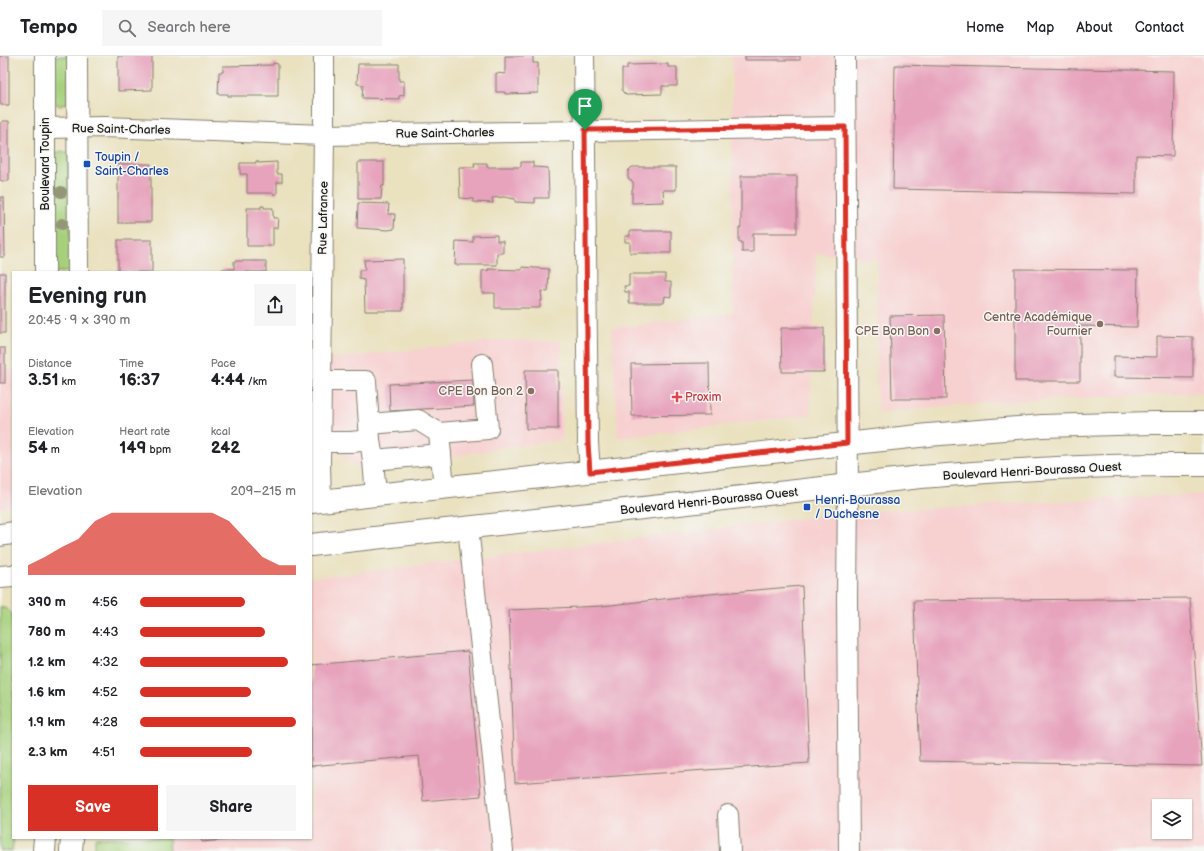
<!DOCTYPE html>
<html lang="en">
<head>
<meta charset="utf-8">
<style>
	body { margin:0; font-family:"Balsamiq Sans",sans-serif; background:#f6f6f6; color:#202124; height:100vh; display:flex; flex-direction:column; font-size:15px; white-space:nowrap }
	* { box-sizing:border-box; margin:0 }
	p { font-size:13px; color:#757577 }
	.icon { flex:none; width:22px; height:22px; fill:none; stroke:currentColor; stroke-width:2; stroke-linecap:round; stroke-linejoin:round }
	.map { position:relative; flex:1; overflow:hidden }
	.sheet { position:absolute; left:12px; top:215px; width:300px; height:568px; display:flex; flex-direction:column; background:#fff; border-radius:0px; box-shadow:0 1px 3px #0004 }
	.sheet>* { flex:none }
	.fabs { position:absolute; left:1152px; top:743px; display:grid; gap:8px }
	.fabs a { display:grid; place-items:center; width:40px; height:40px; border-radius:0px; background:#fff; box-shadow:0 1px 3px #0004; font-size:20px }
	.pin { position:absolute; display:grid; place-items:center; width:34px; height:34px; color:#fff; margin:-41px -17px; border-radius:50% 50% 50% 0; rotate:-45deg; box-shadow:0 0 4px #0007 }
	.pin .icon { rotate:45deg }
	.round { display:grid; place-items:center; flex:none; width:42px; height:42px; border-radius:0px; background:#f6f6f6 }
	.summary { display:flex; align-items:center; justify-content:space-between; height:68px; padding:0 16px }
	h1 { font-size:22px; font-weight:800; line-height:30px }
	.stats { display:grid; grid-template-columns:repeat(3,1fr); gap:6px; height:68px; padding:4px 16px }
	.stats div { display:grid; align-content:center }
	.stats b { font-size:17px; font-weight:800 }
	.stats small { font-size:11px; font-weight:400 }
	.stats p { font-size:11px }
	.chart { height:112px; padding:8px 16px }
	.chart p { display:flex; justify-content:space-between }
	.chart svg { width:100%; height:72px; margin-top:4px; fill:#d93025; opacity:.7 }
	.cta { display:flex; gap:8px; margin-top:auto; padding:8px 16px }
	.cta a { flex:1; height:46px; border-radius:0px; background:#d93025; color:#fff; font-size:16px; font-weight:800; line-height:46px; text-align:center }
	.cta a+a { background:#f6f6f6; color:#202124 }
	ul { padding:0 16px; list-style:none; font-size:13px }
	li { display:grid; grid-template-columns:64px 48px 1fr; align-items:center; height:30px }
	li i { height:10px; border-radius:5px; background:#d93025 }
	header { display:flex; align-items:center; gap:24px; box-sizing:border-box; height:56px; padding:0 20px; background:#fff; border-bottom:1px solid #e0e0e0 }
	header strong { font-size:19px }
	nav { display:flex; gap:22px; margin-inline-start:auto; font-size:14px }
	.search { width:280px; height:36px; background:#f6f6f6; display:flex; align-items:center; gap:10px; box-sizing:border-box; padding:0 14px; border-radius:0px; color:#757577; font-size:15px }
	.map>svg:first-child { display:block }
	.built { fill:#f7d0d0; fill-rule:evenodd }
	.green { fill:#a6d07c; stroke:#61764c }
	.building { fill:#e7a3bc }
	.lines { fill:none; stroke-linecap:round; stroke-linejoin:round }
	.minor-casing { stroke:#837e6e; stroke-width:22 }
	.major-casing { stroke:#837e6e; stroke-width:24 }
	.minor { stroke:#fff; stroke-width:20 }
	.major { stroke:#fff; stroke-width:22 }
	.tree { fill:#939778 }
	.route-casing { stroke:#fff; stroke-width:8 }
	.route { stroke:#d93025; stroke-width:5 }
	.transit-dot { fill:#1a4fb4; stroke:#f6f6f2; stroke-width:1.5 }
	.education-dot { fill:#8d6e63; stroke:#f6f6f2; stroke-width:1.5 }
	.health-dot { fill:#e0444e; stroke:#f6f6f2; stroke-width:1.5 }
	.labels { text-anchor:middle; stroke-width:3; stroke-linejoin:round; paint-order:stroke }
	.street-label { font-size:12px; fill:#1c1c1c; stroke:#f6f6f2 }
	.transit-label { font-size:12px; fill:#164399; stroke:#f6f6f2; text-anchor:start }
	.education-label { font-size:12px; fill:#785e54; stroke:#f6f6f2; text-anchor:end }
	.health-label { font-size:12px; fill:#be3a42; stroke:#f6f6f2; text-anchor:start }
</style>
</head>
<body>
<header>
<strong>Tempo</strong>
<div class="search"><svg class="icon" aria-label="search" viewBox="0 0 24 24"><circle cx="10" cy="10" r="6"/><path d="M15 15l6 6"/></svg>Search here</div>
<nav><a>Home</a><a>Map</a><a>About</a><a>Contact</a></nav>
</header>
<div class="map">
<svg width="1204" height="795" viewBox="0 0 1204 795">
	<rect width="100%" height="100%" fill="#f6f6f2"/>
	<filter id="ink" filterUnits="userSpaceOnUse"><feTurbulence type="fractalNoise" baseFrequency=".025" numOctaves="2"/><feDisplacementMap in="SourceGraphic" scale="8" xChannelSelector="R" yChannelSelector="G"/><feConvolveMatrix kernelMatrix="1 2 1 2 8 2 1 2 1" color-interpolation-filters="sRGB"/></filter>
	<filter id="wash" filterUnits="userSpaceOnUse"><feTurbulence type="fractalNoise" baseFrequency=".012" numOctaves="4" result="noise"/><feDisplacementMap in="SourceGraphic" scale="16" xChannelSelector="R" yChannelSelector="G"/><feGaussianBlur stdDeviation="0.9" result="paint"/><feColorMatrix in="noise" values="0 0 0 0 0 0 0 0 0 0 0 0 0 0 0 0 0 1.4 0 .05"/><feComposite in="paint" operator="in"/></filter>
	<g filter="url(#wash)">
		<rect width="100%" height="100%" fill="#eae1bf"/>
		<g class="built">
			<polygon points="732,0 1204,0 1204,337 1171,338 998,346 877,357 877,204 816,197 810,359 618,382 612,272 733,257"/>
			<polygon points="500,284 561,285 562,384 502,392 361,415 342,398 311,399 311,305"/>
			<polygon points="0,313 13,313 13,450 0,452"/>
			<path d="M1204,438V795H170L169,782H311V522L854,456ZM1159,750H1185V776H1159Z"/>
		</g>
		<g class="green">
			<polygon points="52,0 70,0 68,45 65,48 60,50 56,48 54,44"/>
			<path d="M62,95L66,96L69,100L71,216H53V103C56,98 57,96 62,95Z"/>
			<polygon points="0,551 7,553 13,559 14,782 12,795 0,795"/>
			<polygon points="95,782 169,782 170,795 95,795"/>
		</g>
		<g id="blocks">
			<g class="building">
				<polygon points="0,0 9,0 9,49 1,49 1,47 0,47"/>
				<polygon points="118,0 152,0 152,34 118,35"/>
				<polygon points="505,0 533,0 533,7 538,7 538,37 505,38 505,36 496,36 496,17 505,18"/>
				<rect x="745" y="0" width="55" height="4"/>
				<polygon points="273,7 278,8 278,40 228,40 228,38 218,38 219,16 223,16 223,10 273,9"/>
				<polygon points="358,8 399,8 399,25 404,25 404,39 399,40 399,43 362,42 363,29 357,28"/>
				<polygon points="668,8 668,11 677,11 677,30 662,30 662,38 626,39 622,35 622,13 627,13 627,9"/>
				<polygon points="895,9 1174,15 1173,100 1136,99 1136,138 893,133"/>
				<polygon points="2,65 9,65 9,125 2,125 0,124 0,67 2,67"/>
				<polygon points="256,105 258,105 258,107 277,106 277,118 282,118 282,126 277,126 277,138 273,138 273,137 247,137 247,118 240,118 240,107 256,107"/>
				<polygon points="358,106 384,106 384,130 382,130 381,143 358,143"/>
				<polygon points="521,106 533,106 533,111 548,112 549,142 535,142 535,147 515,146 515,143 504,141 492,142 493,147 473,146 473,143 460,142 459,111 475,111 474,107 487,107 487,111 521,111"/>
				<polygon points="118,108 151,108 151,166 125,166 125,167 118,167"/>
				<polygon points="632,111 676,111 676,134 663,134 664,146 632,147 632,133 633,133 633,126 628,122 628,115"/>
				<polygon points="741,120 797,120 797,177 753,177 753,196 742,196 742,186 739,186 739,172 741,172"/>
				<polygon points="0,141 4,141 5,201 0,201"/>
				<polygon points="358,147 389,148 388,158 395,158 394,173 388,174 357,172"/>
				<polygon points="261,150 264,150 264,152 273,152 273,162 278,162 277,172 273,172 273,190 247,190 247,152 261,152"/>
				<polygon points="630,175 671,175 671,197 630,197 630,186 625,186 625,180 630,180"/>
				<polygon points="497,179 497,185 503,185 503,197 497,197 497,209 455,209 456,185 473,186 473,180"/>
				<rect x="118" y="184" width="34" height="32"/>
				<polygon points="403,203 403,255 365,255 364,224 359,223 359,214 365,214 364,204"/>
				<polygon points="234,205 266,205 266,216 223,216 222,213 234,213"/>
				<polygon points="522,211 549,213 548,236 541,235 542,245 540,245 540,252 495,252 495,237 482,237 482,215 489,214 488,213 522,214"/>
				<polygon points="1015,213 1138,214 1137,271 1080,270 1080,325 1015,325"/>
				<rect x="0" y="217" width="5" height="60"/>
				<polygon points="629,218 665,218 665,226 671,226 671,241 665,240 664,247 629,247 629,236 625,236 624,230 629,230"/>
				<polygon points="944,259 946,343 892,343 890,260"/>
				<polygon points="781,272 824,272 824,316 782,316"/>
				<polygon points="1157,280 1193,281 1193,322 1114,321 1114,300 1157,301"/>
				<rect x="0" y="292" width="5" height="35"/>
				<polygon points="709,307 710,359 632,360 631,308"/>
				<polygon points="525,314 558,314 558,373 526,373"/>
				<polygon points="473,324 474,350 390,355 389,328"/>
				<polygon points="802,530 809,707 515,727 509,554 602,550 698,539"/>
				<polygon points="1190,542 1202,710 920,705 914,545"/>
				<polygon points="468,595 481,740 423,745 419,700 311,710 311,609"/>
				<polygon points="201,782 235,782 235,783 202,786"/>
			</g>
		</g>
	</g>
	<g filter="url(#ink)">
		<use href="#blocks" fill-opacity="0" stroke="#837e6e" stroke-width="1"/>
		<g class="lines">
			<defs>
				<g id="minor">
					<polyline points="77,0 78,216"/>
					<polyline points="584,0 588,387 590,416"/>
					<polyline points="845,0 848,430 847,544 849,795"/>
					<polyline points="45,72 104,71 324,79 845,71"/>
					<polyline points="45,216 45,0"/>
					<polyline points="321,325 366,325 370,384 373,404 441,398"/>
					<polyline points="369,368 418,364 439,377 444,432"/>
					<polyline points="439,377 488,373 482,308"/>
					<polyline points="320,386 351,386 370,384"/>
					<polyline points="373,404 376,439"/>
					<polyline points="321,445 320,409 324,79 324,0"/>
					<polyline points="468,471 503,795"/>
					<polyline points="728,759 730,795"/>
				</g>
				<g id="major">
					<polyline points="311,446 928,379 1042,370 1153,367 1204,367"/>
					<polyline points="0,479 13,477"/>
					<path d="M311,489L921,421C1015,413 1109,408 1204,409"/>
					<polyline points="0,521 13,520"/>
					<polyline points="44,795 45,782"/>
					<polyline points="71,795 72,782"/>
				</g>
			</defs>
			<use href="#minor" class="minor-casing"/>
			<use href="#major" class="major-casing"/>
			<use href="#minor" class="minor"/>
			<use href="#major" class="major"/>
		</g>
		<g class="tree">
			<circle cx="61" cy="136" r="6"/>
			<circle cx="62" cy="168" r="6"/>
		</g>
	</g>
	<g class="lines" filter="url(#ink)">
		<defs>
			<polygon id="route" points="845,71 847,387 590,416 588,387 585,74"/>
		</defs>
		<use href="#route" class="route-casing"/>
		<use href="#route" class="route"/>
	</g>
	<g class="transit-dot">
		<rect x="83" y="104" width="8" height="8" rx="2"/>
		<rect x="803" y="447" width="8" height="8" rx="2"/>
	</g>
	<g class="education-dot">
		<circle cx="1100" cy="268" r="4"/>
		<circle cx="937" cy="275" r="4"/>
		<circle cx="531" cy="335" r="4"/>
	</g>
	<path class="health-dot" d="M675 335h4v4h4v4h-4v4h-4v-4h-4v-4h4z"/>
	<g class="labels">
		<g class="street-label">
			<text transform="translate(121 73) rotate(1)" y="4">Rue Saint-Charles</text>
			<text transform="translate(445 77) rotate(-1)" y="4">Rue Saint-Charles</text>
			<text transform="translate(45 108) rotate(-90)" y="4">Boulevard Toupin</text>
			<text transform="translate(323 162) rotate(-89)" y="4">Rue Lafrance</text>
			<text transform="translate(1032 415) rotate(-3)" y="4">Boulevard Henri-Bourassa Ouest</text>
			<text transform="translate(709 445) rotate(-6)" y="4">Boulevard Henri-Bourassa Ouest</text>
		</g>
		<g class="transit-label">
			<text x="95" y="105">Toupin /<tspan x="95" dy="14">Saint-Charles</tspan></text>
			<text x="815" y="448">Henri-Bourassa<tspan x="815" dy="14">/ Duchesne</tspan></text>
		</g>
		<g class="education-label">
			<text x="1092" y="265">Centre Académique<tspan x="1092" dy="14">Fournier</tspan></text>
			<text x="929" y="279">CPE Bon Bon</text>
			<text x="523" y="339">CPE Bon Bon 2</text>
		</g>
		<g class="health-label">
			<text x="685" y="345">Proxim</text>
		</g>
	</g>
</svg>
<div class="fabs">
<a><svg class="icon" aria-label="layers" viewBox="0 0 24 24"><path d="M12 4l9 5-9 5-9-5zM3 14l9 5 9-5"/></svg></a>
</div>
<div class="pin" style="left:585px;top:74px;background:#1e9e55"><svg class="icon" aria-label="arrive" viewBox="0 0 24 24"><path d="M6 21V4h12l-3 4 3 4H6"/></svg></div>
<section class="sheet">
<div class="summary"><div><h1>Evening run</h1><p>20:45 · 9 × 390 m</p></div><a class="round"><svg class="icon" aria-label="share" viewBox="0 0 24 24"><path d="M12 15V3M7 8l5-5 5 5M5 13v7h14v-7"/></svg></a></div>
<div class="stats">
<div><p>Distance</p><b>3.51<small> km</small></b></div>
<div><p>Time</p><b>16:37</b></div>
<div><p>Pace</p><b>4:44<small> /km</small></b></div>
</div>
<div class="stats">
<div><p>Elevation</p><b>54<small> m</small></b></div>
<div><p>Heart rate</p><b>149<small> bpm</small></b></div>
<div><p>kcal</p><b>242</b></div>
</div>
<div class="chart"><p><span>Elevation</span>209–215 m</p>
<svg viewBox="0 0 160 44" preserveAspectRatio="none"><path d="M0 44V38L10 33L20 27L30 22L40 11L50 6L60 6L70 6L80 6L90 6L100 6L110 6L120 11L130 22L140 33L150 38L160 38V44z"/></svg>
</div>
<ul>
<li><b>390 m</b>4:56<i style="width:67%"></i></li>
<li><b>780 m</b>4:43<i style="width:80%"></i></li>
<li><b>1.2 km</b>4:32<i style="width:95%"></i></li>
<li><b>1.6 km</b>4:52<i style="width:71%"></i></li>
<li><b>1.9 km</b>4:28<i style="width:100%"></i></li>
<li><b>2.3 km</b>4:51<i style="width:72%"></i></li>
</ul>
<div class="cta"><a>Save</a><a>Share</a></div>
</section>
</div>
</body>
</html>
